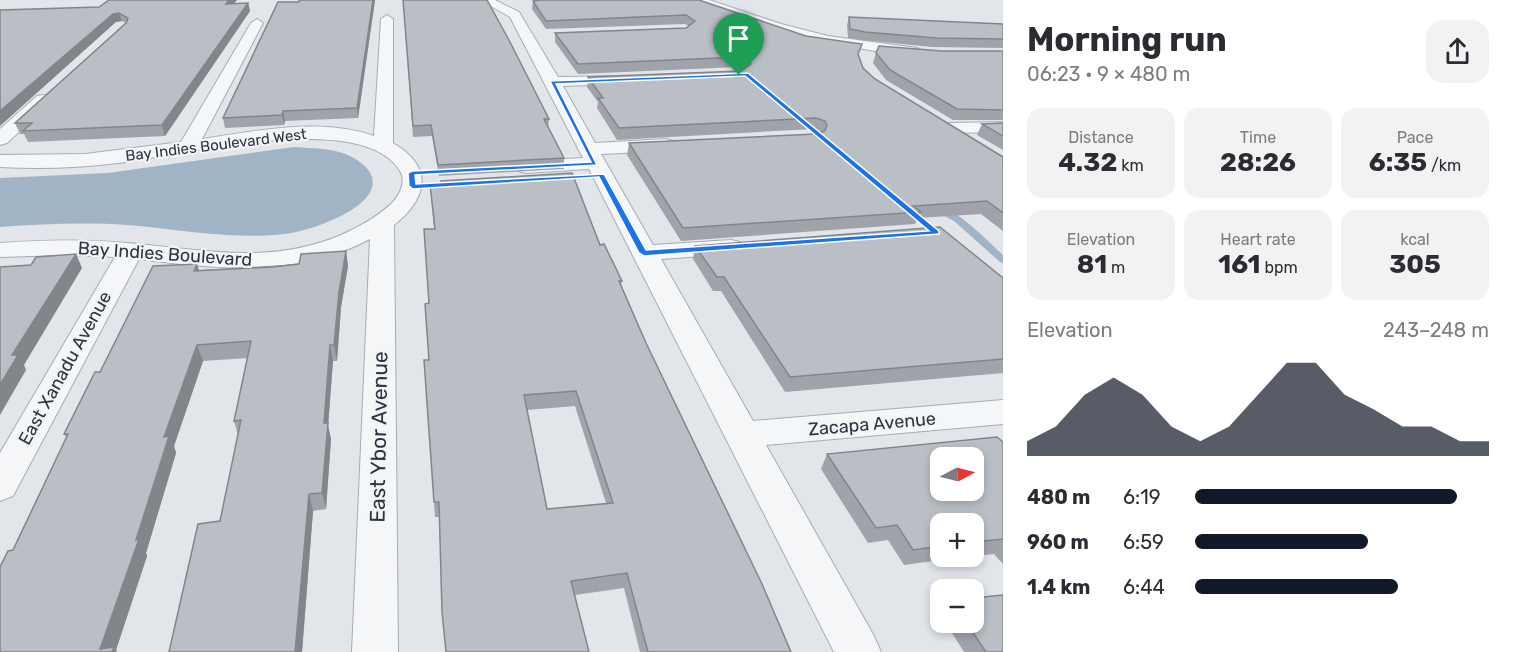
<!DOCTYPE html>
<html lang="en">
<head>
<meta charset="utf-8">
<style>
	body { margin:0; font-family:Rubik,sans-serif; background:#f2f2f3; color:#2b2b33; height:100vh; display:flex; flex-direction:column; font-size:22px; white-space:nowrap }
	* { box-sizing:border-box; margin:0 }
	p { font-size:20px; color:#7c7c81 }
	.icon { flex:none; width:33px; height:33px; fill:none; stroke:currentColor; stroke-width:2; stroke-linecap:round; stroke-linejoin:round }
	.map { position:relative; flex:1; overflow:hidden }
	.sheet { display:flex; flex-direction:column; background:#fff; width:510px }
	.sheet>* { flex:none }
	.needle { width:39px; rotate:83deg }
	.controls { position:absolute; left:930px; top:447px; display:grid; gap:12px }
	.controls a { display:grid; place-items:center; width:54px; height:54px; border-radius:12px; background:#fff; box-shadow:0 3px 9px #0003; font-size:30px }
	.pin { position:absolute; display:grid; place-items:center; width:51px; height:51px; color:#fff; margin:-62px -26px; border-radius:50% 50% 50% 0; rotate:-45deg; box-shadow:0 0 6px #0007 }
	.pin .icon { rotate:45deg }
	.round { display:grid; place-items:center; flex:none; width:63px; height:63px; border-radius:18px; background:#f2f2f3 }
	.head { display:flex; align-items:center; justify-content:space-between; height:102px; padding:0 24px }
	h1 { font-size:33px; font-weight:700; line-height:45px }
	.stats { display:grid; grid-template-columns:repeat(3,1fr); gap:9px; height:102px; padding:6px 24px }
	.stats div { display:grid; align-content:center; border-radius:15px; background:#f2f2f3; text-align:center }
	.stats b { font-size:26px; font-weight:700 }
	.stats small { font-size:16px; font-weight:400 }
	.stats p { font-size:16px }
	.chart { height:168px; padding:12px 24px }
	.chart p { display:flex; justify-content:space-between }
	.chart svg { width:100%; height:108px; margin-top:6px; fill:#111827; opacity:.7 }
	ul { padding:0 24px; list-style:none; font-size:20px }
	li { display:grid; grid-template-columns:96px 72px 1fr; align-items:center; height:45px }
	li i { height:15px; border-radius:8px; background:#111827 }
	main { display:flex; flex:1; min-height:0 }
	.map>svg:first-child { display:block }
	.water { fill:#a1b4c5 }
	.lines { fill:none; stroke-linecap:round; stroke-linejoin:round }
	.stream { fill:#a1b4c5; fill-rule:evenodd }
	.minor-casing { stroke:#a8acb3; stroke-width:2 }
	.path { stroke:#b9bcc1; stroke-width:3; stroke-dasharray:3 3; stroke-linecap:butt }
	.minor { fill:#f5f6f8; fill-rule:evenodd }
	.wall { fill:#a0a4aa; fill-rule:evenodd }
	.shaded-wall { fill:#82868b }
	.building { fill:#babfc6; stroke:#82868b; stroke-width:1.5; fill-rule:evenodd }
	.route { fill:#1a73e8; stroke:#fff; stroke-width:1.5; fill-rule:evenodd }
	.labels { text-anchor:middle; stroke-width:4.5; stroke-linejoin:round; paint-order:stroke }
	.far-street-label { font-size:15px; fill:#2c3440; stroke:#f2f4f7 }
	.street-label { font-size:18px; fill:#2c3440; stroke:#f2f4f7 }
	.near-street-label { font-size:21px; fill:#2c3440; stroke:#f2f4f7 }
</style>
</head>
<body>
<main>
<div class="map">
<svg width="1003" height="652" viewBox="0 0 1003 652">
	<rect width="100%" height="100%" fill="#e2e5e9"/>
	<path class="water" d="M294,147C307,148 322,148 335,151C348,154 361,160 369,171C389,201 324,225 304,230C253,244 180,229 127,225C85,222 42,224 0,227V178L108,173Z"/>
	<g class="lines">
		<path class="stream" d="M935,207C956,206 988,242 1003,255V263L1000,262L954,221L935,211Z"/>
		<defs>
			<g id="minor">
				<polygon points="480,0 495,0 519,12 558,77 631,76 633,79 631,82 625,84 563,86 595,143 666,139 673,141 676,145 673,149 666,151 601,154 653,245 731,240 740,242 743,247 740,252 731,254 661,259 753,421 1003,400 1003,424 766,445 874,636 881,652 834,652 589,169 525,173 518,171 515,167 518,163 525,161 583,158 510,17"/>
				<polygon points="686,0 709,0 781,24 828,36 917,48 924,52 917,56 899,55 811,40 761,26"/>
				<path d="M387,15L393,19V143C434,167 428,198 394,225L398,652H352L370,239C297,278 218,269 139,259L13,496L0,501V453L115,257L63,255L0,257V243C42,240 85,239 127,243C202,249 268,266 341,235C359,227 377,217 391,204C399,196 407,182 400,171C363,108 178,156 118,163C78,168 39,169 0,167V155L85,154L181,142L251,23L257,19L263,23L202,139C256,131 321,117 374,136L381,19Z"/>
				<polygon points="43,95 49,96 51,100 49,104 7,143 0,145 0,129 37,96"/>
				<polygon points="1003,122 1003,132 949,133 943,132 940,128 943,124 949,123"/>
			</g>
		</defs>
		<use href="#minor" class="minor-casing"/>
		<polyline class="path" points="916,216 933,230"/>
		<use href="#minor" class="minor"/>
	</g>
	<g class="wall">
		<polygon points="109,0 237,0 234,3 248,3 250,11 165,136 28,142 24,134 20,134 15,123 126,23 122,21 116,22 99,7"/>
		<polygon points="375,0 358,118 285,121 284,125 225,128 223,118"/>
		<polygon points="403,0 549,119 548,127 564,158 564,169 439,176 432,136 413,137"/>
		<polygon points="699,0 858,55 863,68 875,79 1003,157 1003,231 981,214 918,218 915,224 681,241 627,155 629,143 816,134 822,132 813,129 617,140 597,108 598,102 587,87 588,77 741,71 743,70 739,67 578,74 555,42 555,33 686,28 689,26 685,24 546,29 532,9 533,1"/>
		<polygon points="849,17 1003,24 1003,48 932,47 862,40 848,38 847,25"/>
		<polygon points="942,51 1003,51 1003,120 953,120 886,80 873,63 876,53"/>
		<polygon points="1003,123 1003,150 977,135 982,124"/>
		<path d="M430,184L600,245L622,281L621,285L646,343L791,652H640L624,588L575,595L440,517H435L434,502L429,360V303L434,229ZM575,406L606,503L547,509L527,410Z"/>
		<polygon points="695,246 1003,278 1003,373 785,392 721,291 713,291 693,259"/>
		<polygon points="346,251 348,266 341,307 337,361 333,361 328,426 331,439 326,509 313,511 302,652 169,652 220,521 238,435 234,421 248,358 203,361 174,446 176,453 146,553 147,556 116,650 117,652 0,652 13,550 66,438 64,434 199,270 299,264"/>
		<polygon points="1003,442 1003,564 994,554 974,556 974,524 940,524 940,556 970,556 904,565 888,540 868,543 821,469 827,454"/>
		<polygon points="945,622 974,622 1003,652 964,652"/>
	</g>
	<g class="shaded-wall">
		<polygon points="229,0 237,0 228,11 226,4"/>
		<polygon points="373,0 375,0 358,118 357,108"/>
		<polygon points="248,3 250,11 165,136 162,125"/>
		<polygon points="119,13 122,21 116,22 0,126 0,111 113,14"/>
		<polygon points="283,111 285,121 284,125 282,115"/>
		<polygon points="346,251 348,266 341,307 337,361 334,345 339,292"/>
		<polygon points="76,254 82,268 24,365 26,370 0,415 0,385 12,355"/>
		<polygon points="197,264 202,279 194,271"/>
		<polygon points="197,345 203,361 174,446 176,453 146,553 147,556 116,650 117,652 102,652 100,649 136,540 164,437"/>
		<polygon points="330,345 333,361 328,426 331,439 326,509 322,493 324,423"/>
		<polygon points="309,494 313,511 302,652 295,652"/>
	</g>
	<g class="building">
		<polygon points="109,0 229,0 226,4 248,3 162,125 23,131 32,123 15,123 126,23 128,18 119,13 113,14 0,111 0,10 99,7"/>
		<polygon points="299,0 373,0 357,108 283,111 282,115 223,118 278,2 299,2"/>
		<polygon points="403,0 487,0 510,42 549,119 544,119 564,158 438,165 431,125 413,126"/>
		<polygon points="541,0 699,0 806,36 862,44 858,54 863,68 875,79 1003,157 1003,166 1002,166 1003,166 1003,213 987,201 913,206 921,212 683,228 629,143 816,134 825,131 827,125 825,121 816,118 619,128 598,98 603,98 588,77 741,71 751,64 741,57 578,64 555,33 686,28 695,21 686,15 546,21 533,1"/>
		<polygon points="849,17 1003,24 1003,39 936,38 865,32 850,29"/>
		<polygon points="879,46 942,51 1003,51 1003,110 957,109 890,70 876,53"/>
		<polygon points="1003,123 1003,136 982,124"/>
		<path d="M572,173L600,245L604,244L622,281H619L646,343L762,584L791,652H648L627,573L571,581L589,652H446L442,612L439,502H434L424,360H429L425,304L429,303L424,229H435L430,184H441V181ZM576,391L613,503L547,509L524,395Z"/>
		<polygon points="940,227 1003,278 1003,359 790,377 724,277 717,277 695,246"/>
		<polygon points="346,251 339,292 334,345 330,345 324,423 328,423 322,493 309,494 295,652 169,652 198,524 220,521 241,420 234,421 251,341 197,345 164,437 169,436 136,540 139,539 100,649 114,647 112,652 0,652 0,567 8,551 13,550 68,434 64,434 95,372 100,372 153,266 197,264 194,271 272,267 299,264 301,254"/>
		<polygon points="76,254 12,355 18,355 0,385 0,267 31,265 36,257"/>
		<path d="M997,437L1003,442V539L974,542V524H940V546L913,550L897,525L876,528L827,454ZM940,458H974V490H940Z"/>
		<polygon points="1003,595 1003,652 986,652 966,622 974,622 974,598"/>
	</g>
	<path class="route" d="M748,73L939,231V234L644,256L639,253L599,177L413,189L409,186L408,173L412,171L591,162L550,81ZM745,76L929,231L646,250L604,174L416,184L415,175L597,165L556,84Z"/>
	<g class="labels">
		<g class="far-street-label">
			<text transform="translate(216 145) rotate(-7)" y="5">Bay Indies Boulevard West</text>
		</g>
		<g class="street-label">
			<text transform="translate(165 254) rotate(4)" y="6">Bay Indies Boulevard</text>
			<text transform="translate(65 368) rotate(-61)" y="6">East Xanadu Avenue</text>
			<text transform="translate(872 424) rotate(-5)" y="6">Zacapa Avenue</text>
		</g>
		<g class="near-street-label">
			<text transform="translate(379 437) rotate(-89)" y="7">East Ybor Avenue</text>
		</g>
	</g>
</svg>
<div class="controls">
<a><svg class="needle" viewBox="-14 -14 28 28"><path d="M0-13l5 13h-10z" fill="#e53935"/><path d="M0 13l5-13h-10z" fill="#7c7c81"/></svg></a>
<a>+</a>
<a>−</a>
</div>
<div class="pin" style="left:739px;top:75px;background:#1e9e55"><svg class="icon" aria-label="arrive" viewBox="0 0 24 24"><path d="M6 21V4h12l-3 4 3 4H6"/></svg></div>
</div>
<section class="sheet">
<div class="head"><div><h1>Morning run</h1><p>06:23 · 9 × 480 m</p></div><a class="round"><svg class="icon" aria-label="share" viewBox="0 0 24 24"><path d="M12 15V3M7 8l5-5 5 5M5 13v7h14v-7"/></svg></a></div>
<div class="stats">
<div><p>Distance</p><b>4.32<small> km</small></b></div>
<div><p>Time</p><b>28:26</b></div>
<div><p>Pace</p><b>6:35<small> /km</small></b></div>
</div>
<div class="stats">
<div><p>Elevation</p><b>81<small> m</small></b></div>
<div><p>Heart rate</p><b>161<small> bpm</small></b></div>
<div><p>kcal</p><b>305</b></div>
</div>
<div class="chart"><p><span>Elevation</span>243–248 m</p>
<svg viewBox="0 0 160 44" preserveAspectRatio="none"><path d="M0 44V38L10 32L20 19L30 12L40 19L50 32L60 38L70 32L80 19L90 6L100 6L110 19L120 25L130 32L140 32L150 38L160 38V44z"/></svg>
</div>
<ul>
<li><b>480 m</b>6:19<i style="width:89%"></i></li>
<li><b>960 m</b>6:59<i style="width:59%"></i></li>
<li><b>1.4 km</b>6:44<i style="width:69%"></i></li>
</ul>
</section>
</main>
</body>
</html>
